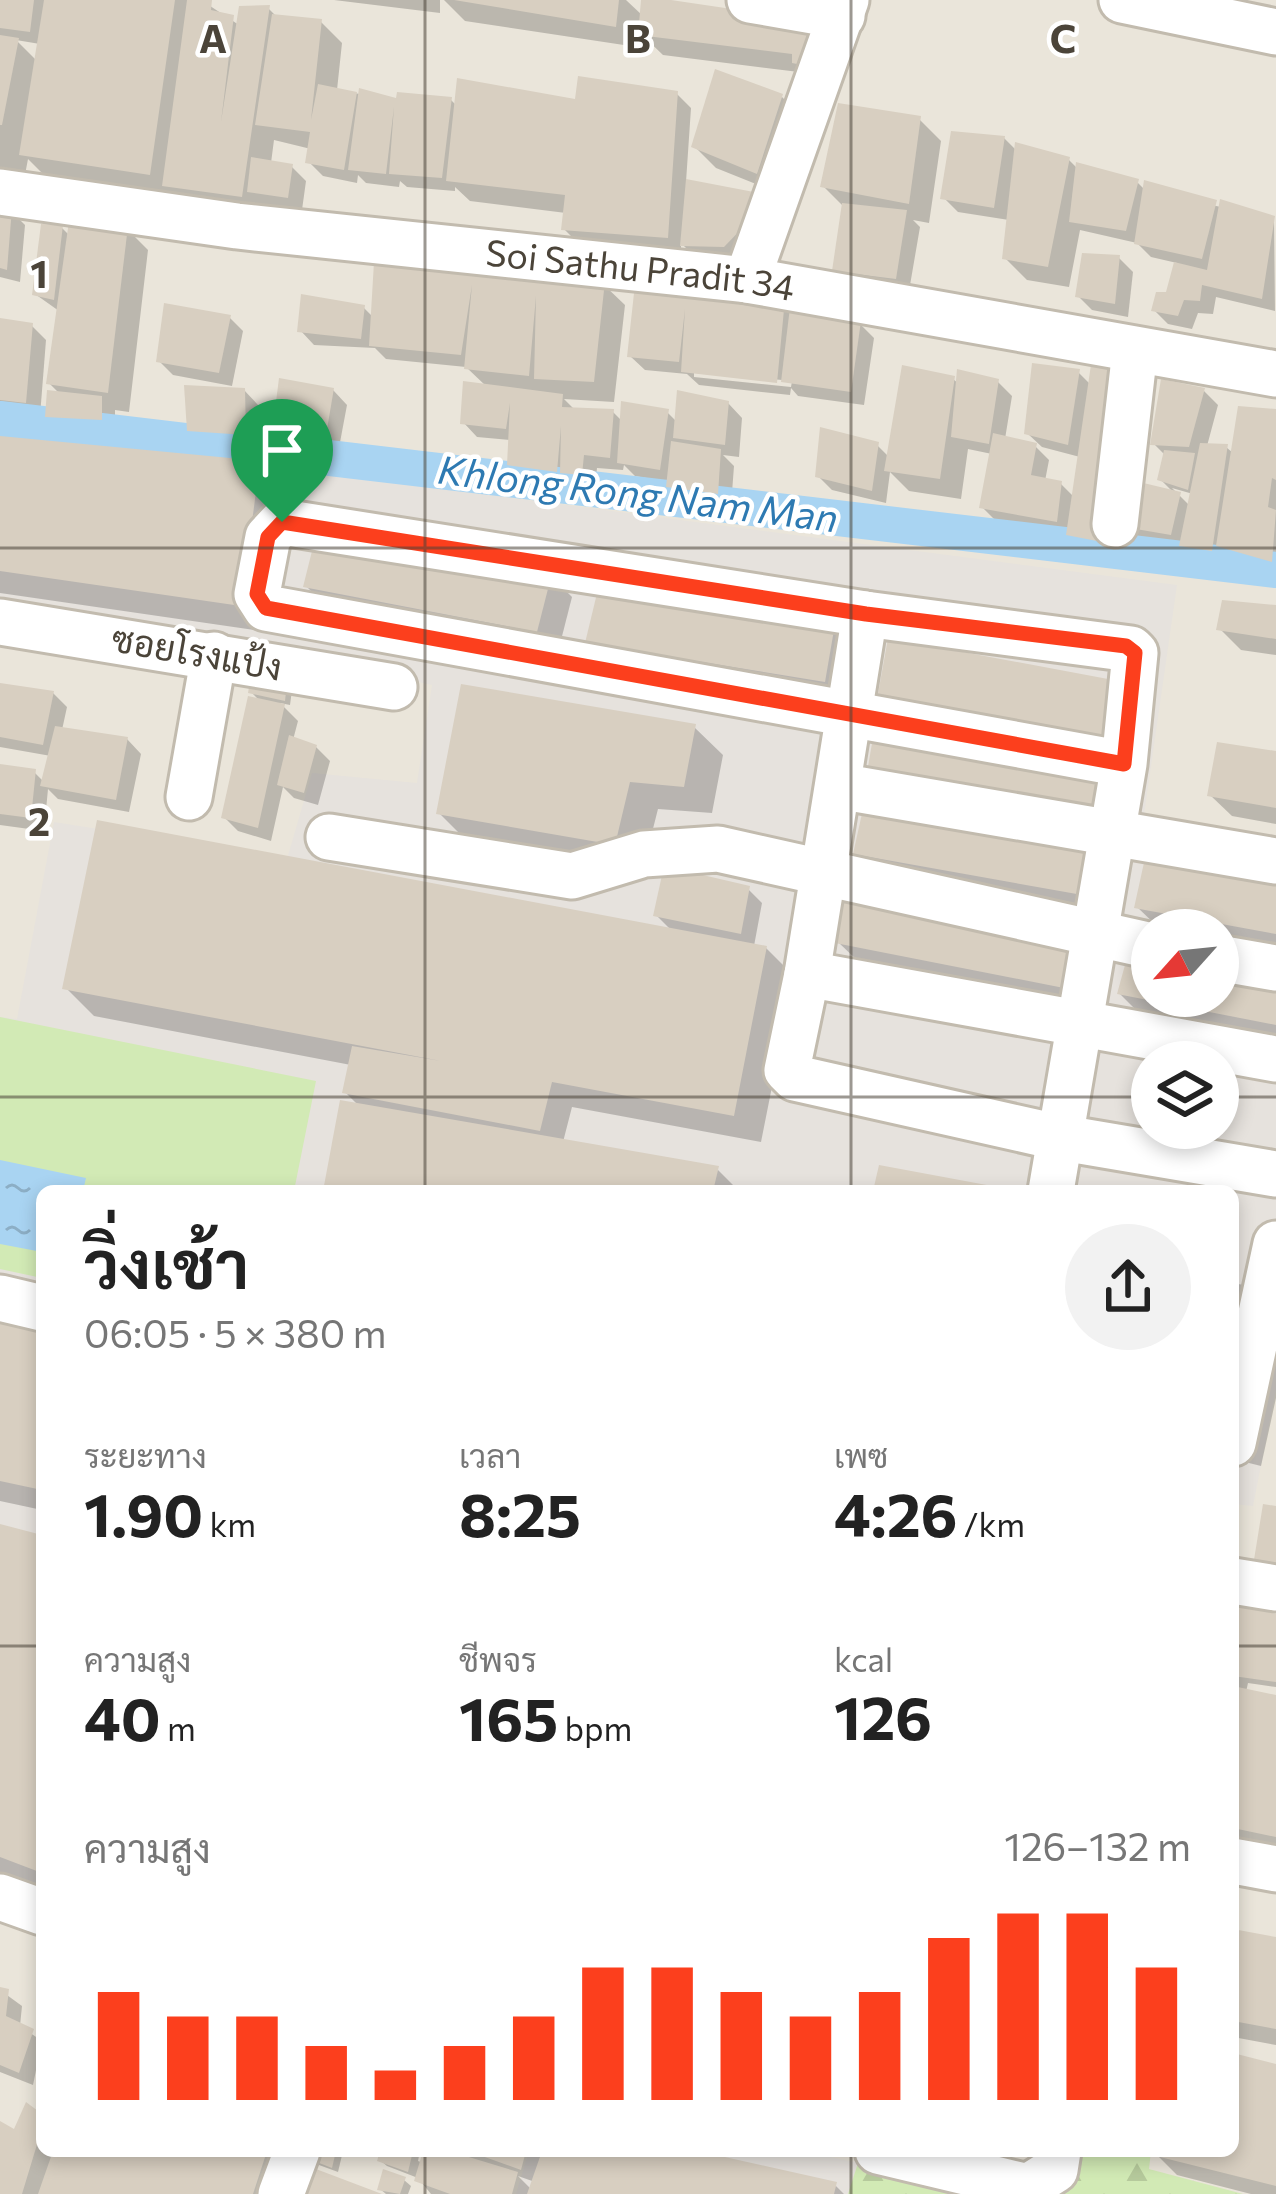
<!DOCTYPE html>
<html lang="th">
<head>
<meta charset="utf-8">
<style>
	body { margin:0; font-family:Commissioner,Sarabun,sans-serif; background:#f2f2f2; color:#222; height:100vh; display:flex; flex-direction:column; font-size:45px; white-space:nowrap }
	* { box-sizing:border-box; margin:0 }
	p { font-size:39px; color:#767676 }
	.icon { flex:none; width:66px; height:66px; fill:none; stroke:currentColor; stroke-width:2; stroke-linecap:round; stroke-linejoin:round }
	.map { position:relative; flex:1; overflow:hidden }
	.drawer { position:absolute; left:36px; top:1185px; width:1203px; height:972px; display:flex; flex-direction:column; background:#fff; border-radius:18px; box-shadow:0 6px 18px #0003 }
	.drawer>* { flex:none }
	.needle { width:78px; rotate:243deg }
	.fabs { position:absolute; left:1131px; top:909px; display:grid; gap:24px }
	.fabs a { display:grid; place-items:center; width:108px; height:108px; border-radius:50%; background:#fff; box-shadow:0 6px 18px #0003; font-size:60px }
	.pin { position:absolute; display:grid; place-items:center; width:102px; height:102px; color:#fff; margin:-123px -51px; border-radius:50% 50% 50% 0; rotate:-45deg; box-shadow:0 0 12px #0007 }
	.pin .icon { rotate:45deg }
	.round { display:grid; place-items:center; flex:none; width:126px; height:126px; border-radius:63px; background:#f2f2f2 }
	.headline { display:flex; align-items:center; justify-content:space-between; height:204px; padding:0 48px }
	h1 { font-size:66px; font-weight:700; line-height:90px }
	.stats { display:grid; grid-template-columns:repeat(3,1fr); gap:18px; height:204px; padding:12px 48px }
	.stats div { display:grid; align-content:center }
	.stats b { font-size:60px; font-weight:700 }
	.stats small { font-size:33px; font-weight:400 }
	.stats p { font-size:33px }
	.chart { height:336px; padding:24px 48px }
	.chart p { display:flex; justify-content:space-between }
	.chart svg { width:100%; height:216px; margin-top:12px; stroke:#fc3f1d; stroke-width:6 }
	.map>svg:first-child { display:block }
	.residential { fill:#eae5da; fill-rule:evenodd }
	.industrial { fill:#e6e2dd; fill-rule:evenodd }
	.forest { fill:url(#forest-firs) }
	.pitch { fill:#d2eab5 }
	.water { fill:url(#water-ripples) }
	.shadow { fill:#0003; fill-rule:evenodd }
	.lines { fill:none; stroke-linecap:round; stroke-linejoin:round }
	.canal { stroke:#a9d4f2; stroke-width:36 }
	.building { fill:#d8cfc1 }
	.minor-casing { stroke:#c2bbae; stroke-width:51 }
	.minor { stroke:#fff; stroke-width:45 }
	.route-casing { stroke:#fff; stroke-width:24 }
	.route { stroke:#fc3f1d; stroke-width:15 }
	.grid { fill:none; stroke:#4b4439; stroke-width:3; stroke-opacity:0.55 }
	.labels { text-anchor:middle; stroke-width:9; stroke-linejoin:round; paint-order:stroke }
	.street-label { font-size:36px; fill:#4b4439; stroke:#fff }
	.water-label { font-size:39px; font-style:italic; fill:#2e7ab2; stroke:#fff }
	.grid-label { font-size:39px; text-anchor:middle; font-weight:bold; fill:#4b4439; stroke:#fff; stroke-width:9; stroke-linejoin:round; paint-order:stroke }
</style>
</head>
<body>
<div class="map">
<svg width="1276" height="2194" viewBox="0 0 1276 2194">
	<defs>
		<pattern id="forest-firs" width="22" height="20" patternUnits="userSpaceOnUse" patternTransform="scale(3)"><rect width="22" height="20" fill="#d2eab5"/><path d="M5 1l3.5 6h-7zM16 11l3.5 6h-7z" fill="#b6ca9c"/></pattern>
		<pattern id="water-ripples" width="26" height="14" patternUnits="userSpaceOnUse" patternTransform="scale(3)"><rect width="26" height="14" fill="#a9d4f2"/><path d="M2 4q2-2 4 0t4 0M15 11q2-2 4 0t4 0" fill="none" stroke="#8caec5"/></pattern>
	</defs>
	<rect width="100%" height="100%" fill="#f6f3ec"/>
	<path class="residential" d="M0,0H1276V2194H0ZM1152,930H1218V996H1152ZM1152,1062H1218V1128H1152ZM42,1191H1233V2151H42Z"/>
	<g class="industrial">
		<path d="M0,431L1177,585L1143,822L1276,846V1389L1253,1506L1233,1504V1191H42V1886L0,1872V1017L17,1019L54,822L287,859L312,773L417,783L432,685L225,640L0,606ZM1152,930H1218V996H1152ZM1152,1062H1218V1128H1152Z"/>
		<polygon points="529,2151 803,2151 858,2163 848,2194 516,2194"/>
	</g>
	<g class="forest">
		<polygon points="1077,2151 1151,2151 1149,2169 1243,2194 1057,2194"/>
		<polygon points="858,2163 997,2194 848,2194"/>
	</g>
	<polygon class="pitch" points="0,1017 316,1081 294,1191 42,1191 42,1278 0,1269"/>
	<polygon class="water" points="0,1160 86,1178 83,1191 42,1191 42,1252 0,1244"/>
	<g class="shadow">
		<path d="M0,0H201L239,25L268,8L278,18L320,21L342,43L337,90L399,101L451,100L457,106L677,94L691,108L686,182L757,195L738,260L697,259L681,243V251L578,243L564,229L566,213L470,201L455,187V191L407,187L400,181L399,187L366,183L358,175L357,183L323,176L309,162L311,149L274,140L271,163L292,167L306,181L302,210L265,205L263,217L51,182L28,159L24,180L0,177ZM16,40L40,44L37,61Z"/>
		<polygon points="334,0 440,0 440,13"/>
		<polygon points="444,0 626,0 643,16 644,0 651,0 818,25 807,73 663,55 638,31 637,47 465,21"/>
		<polygon points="782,97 803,118 778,193 716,168 694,146"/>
		<polygon points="919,119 941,141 929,223 913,220 920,227 909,291 850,284 835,270 844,207 823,186"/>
		<polygon points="1004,138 1017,151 1069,160 1078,169 1137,182 1145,190 1274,219 1275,311 1216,297 1213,314 1198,313 1192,329 1168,324 1154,310 1169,295 1177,263 1151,257 1137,243 1080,230 1069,287 1027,280 1005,258 1009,220 958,212 944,198"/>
		<polygon points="0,210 11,211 25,225 20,282 0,277"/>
		<polygon points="62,228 70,236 127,229 148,250 129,412 115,410 115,433 62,430 48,416 61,395 49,383 59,311 35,294"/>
		<polygon points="1119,258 1133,272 1128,317 1092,310 1078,296"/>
		<polygon points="471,275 603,284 625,305 614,402 564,399 575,410 613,412 623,422 667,412 677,422 728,403 742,418 739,457 723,455 734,466 731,506 683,500 669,482 635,476 624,465 623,470 597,468 595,488 570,479 570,484 524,478 510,464 511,440 477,437 463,422 487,387 466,367 386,359 375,348 314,345 300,330 364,308 374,318"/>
		<path d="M637,287L784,302L860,324L874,338L864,405L798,396L791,388L790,395L699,385L687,374L645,370L630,356ZM694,371L792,381L791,387L694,377Z"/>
		<polygon points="229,317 243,331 232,386 173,375 159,361"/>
		<polygon points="0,321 32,326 46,340 40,416 7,412 0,405"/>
		<path d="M1078,372L1091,385L1128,483L1175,494L1160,479L1166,456L1154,444L1204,391L1218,405L1207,446L1226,447L1233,453L1276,412V576L1240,567L1227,553L1225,564L1196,559L1184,547L1141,540L1123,522L1118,561L1090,555L1069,534L996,521L982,507L992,454L968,449L961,499L909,491L890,472L886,503L832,490L818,476L877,445L889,457L953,379L959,384L998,382L1012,396L1005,439L1035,446L1049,460L1045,481L1061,484L1074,497L1080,457L1042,447L1027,433ZM1172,488L1193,494L1190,506Z"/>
		<polygon points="244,390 258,405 258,447 204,444 190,430"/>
		<polygon points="333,390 347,405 338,453 290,447 275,433"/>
		<polygon points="0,439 259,464 287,492 268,632 0,593"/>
		<polygon points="551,576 572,597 558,652 328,608 307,587"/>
		<polygon points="1276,608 1276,655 1241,650 1220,629"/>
		<polygon points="833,627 855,649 845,702 609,664 588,643"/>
		<polygon points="293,683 290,705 280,703 298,721 293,740 316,747 330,761 318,805 294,798 283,787 271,841 238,831 224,817 261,702 251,692"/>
		<polygon points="1123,685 1136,757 903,714 881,693"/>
		<polygon points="0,686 53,693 67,707 62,730 127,739 141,754 129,812 58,799 48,789 44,831 0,825 0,767 34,772 44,782 51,756 0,747"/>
		<polygon points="694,727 723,755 712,813 658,809 642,872 467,841 439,813"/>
		<polygon points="878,730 1109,915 878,874 857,853"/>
		<polygon points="1276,754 1276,824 1232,816 1210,795"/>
		<polygon points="1276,876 1276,950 1218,939 1218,930 1159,928 1137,907"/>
		<polygon points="748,889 762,903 754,946 766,948 794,976 761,1142 572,1107 563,1142 717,1169 739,1191 326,1191 360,1107 345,1092 351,1065 94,1016 66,988 672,931 656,915"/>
		<polygon points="838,942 1101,957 1095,1009 860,963"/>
		<polygon points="1276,971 1276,1041 1141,1015 1120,994 1218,996"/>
		<polygon points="1233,1283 1265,1289 1276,1300 1276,1398 1261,1466 1233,1459"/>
		<polygon points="0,1312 42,1321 42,1510 0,1501"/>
		<polygon points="0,1527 42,1539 42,1888 0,1872"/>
		<polygon points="1233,1607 1276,1616 1276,1687 1248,1683 1246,1692 1276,1698 1276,1858 1233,1849"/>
		<polygon points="1233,1932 1276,1940 1276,2045 1233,2037"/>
		<polygon points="0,1990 22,2006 20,2026 42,2041 33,2085 0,2072"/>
		<polygon points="1233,2056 1276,2067 1276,2194 1251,2194 1177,2175 1156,2154 1233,2151"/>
		<polygon points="42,2117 42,2151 273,2151 289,2194 0,2194 0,2125 15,2133"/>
		<polygon points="314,2151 343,2151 338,2172 319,2165 312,2159"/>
		<path d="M383,2151H420L418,2161L423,2163L427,2151H537L543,2157L545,2151H685L835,2185L844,2194H431L418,2178L387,2166L380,2160ZM518,2176L535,2182L532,2190Z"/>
		<polygon points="404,2180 411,2186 408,2194 386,2194 380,2189"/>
	</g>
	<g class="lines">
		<polyline class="canal" points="0,419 1276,570"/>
	</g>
	<g class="building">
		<polygon points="0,0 34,0 30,32 0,28"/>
		<polygon points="44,0 175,0 150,175 19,155"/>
		<polygon points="187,0 212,0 211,10 234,15 221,122 239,6 270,5 242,197 162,186"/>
		<polygon points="454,0 619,0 616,27"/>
		<polygon points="641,0 671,0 819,22 807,66 792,63 792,54 638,35"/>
		<polygon points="272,14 322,19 311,120 318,84 357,92 344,170 305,163 310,132 255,125"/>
		<polygon points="0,35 19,38 2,125 0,125"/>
		<polygon points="715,69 783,94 757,174 691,147"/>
		<polygon points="578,76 678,91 668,238 561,230 565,195 446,181 457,78 575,99"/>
		<polygon points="359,88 396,98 397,92 452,97 442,178 389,174 394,107 386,174 348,170"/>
		<polygon points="838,103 921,116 909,204 820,187"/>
		<polygon points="951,131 1005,136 994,208 940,199"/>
		<polygon points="1015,142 1070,157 1048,267 1002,259"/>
		<polygon points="251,157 293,164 288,198 247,192"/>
		<polygon points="1076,162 1139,179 1126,231 1069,222"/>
		<polygon points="686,179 759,193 754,216 724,247 680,246"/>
		<polygon points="1144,180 1217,200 1202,259 1134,244"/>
		<polygon points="1220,199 1275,216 1262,299 1202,285 1200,301 1184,300 1178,316 1151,311 1156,292 1166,292 1174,262 1207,270"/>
		<polygon points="842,203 907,210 896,279 832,271"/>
		<polygon points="0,207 12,208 7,270 0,268"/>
		<polygon points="69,221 128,226 108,393 46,384"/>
		<polygon points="41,224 63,225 54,300 32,295"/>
		<polygon points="1082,253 1120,255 1115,304 1075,297"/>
		<polygon points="374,262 446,272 605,281 594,382 534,379 536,296 529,376 464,369 472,285 461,355 369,346"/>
		<polygon points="635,284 785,299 777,383 681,372 685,309 679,362 627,357"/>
		<polygon points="301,294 365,305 361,339 297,332"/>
		<polygon points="164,303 231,315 219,373 156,362"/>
		<polygon points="790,307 861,321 851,392 781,382"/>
		<polygon points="0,318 33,323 26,403 0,400"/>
		<polygon points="1093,351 1122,355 1097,541 1066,535"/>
		<polygon points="1032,363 1080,369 1068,445 1024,434"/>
		<polygon points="902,365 955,376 940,479 884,471"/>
		<polygon points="957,369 999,379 989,444 951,437"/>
		<polygon points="279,378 334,388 325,441 272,434"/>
		<polygon points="1161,379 1205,388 1189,447 1150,445"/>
		<polygon points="463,381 563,394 562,407 614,409 610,458 584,455 582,475 560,473 561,426 557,472 507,465 510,403 506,429 460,424"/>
		<polygon points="184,385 245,388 246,435 187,431"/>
		<polygon points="47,390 102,396 102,420 45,417"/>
		<polygon points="677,390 729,401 725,445 673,438"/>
		<polygon points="621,401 669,409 660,470 617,463"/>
		<polygon points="1238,406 1276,409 1276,480 1272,478 1268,507 1276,510 1272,562 1216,546"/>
		<polygon points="820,427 879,442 872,491 815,477"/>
		<polygon points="993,433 1037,443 1031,475 1062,481 1057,522 979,508"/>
		<polygon points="0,436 260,461 241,606 0,571"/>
		<polygon points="671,441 721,449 718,494 666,487"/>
		<polygon points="1200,443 1228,444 1212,551 1179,546"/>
		<polygon points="1164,450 1195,453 1188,490 1157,480"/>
		<polygon points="1131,480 1181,492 1171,535 1124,527"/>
		<polygon points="316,535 552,573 537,632 303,587"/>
		<polygon points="599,585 835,624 825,682 585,643"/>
		<polygon points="1222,600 1276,605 1276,639 1216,630"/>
		<polygon points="888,638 1124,682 1116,738 878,694"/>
		<polygon points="252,669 288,674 285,701 248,693"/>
		<polygon points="0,683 54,691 43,745 0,737"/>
		<polygon points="461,684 696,724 684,787 630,782 615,845 436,814"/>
		<polygon points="248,696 285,704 258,828 221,818"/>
		<polygon points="55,726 128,737 116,800 40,786"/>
		<polygon points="875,726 1109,768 1096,830 865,784"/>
		<polygon points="289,735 317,745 304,793 277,785"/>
		<polygon points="1217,742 1276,751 1276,808 1207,796"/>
		<polygon points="0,764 36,769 31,818 0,814"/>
		<polygon points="865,800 1098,842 1088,896 853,854"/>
		<polygon points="97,820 767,946 734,1116 552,1082 540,1131 342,1093 352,1046 441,1061 62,989"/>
		<polygon points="1147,849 1276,873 1276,934 1134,908"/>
		<polygon points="664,866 750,886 741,934 653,916"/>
		<polygon points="846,886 1081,933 1074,990 835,943"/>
		<polygon points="1131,943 1152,946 1152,996 1218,996 1218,958 1276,968 1276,1025 1117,994"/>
		<polygon points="340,1100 719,1166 713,1191 323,1191"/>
		<polygon points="879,1165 992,1186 991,1191 873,1191"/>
		<polygon points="0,1309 42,1318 42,1490 0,1481"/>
		<polygon points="1263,1504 1276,1506 1276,1571 1253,1566"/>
		<polygon points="0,1524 42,1535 42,1873 0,1857"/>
		<polygon points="1233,1603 1276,1614 1276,1682 1233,1676"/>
		<polygon points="1233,1686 1276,1695 1276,1837 1233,1828"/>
		<polygon points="1233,1929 1276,1937 1276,2029 1233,2021"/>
		<polygon points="0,1987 9,1989 6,2016 34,2029 19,2073 0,2065"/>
		<polygon points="1233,2053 1276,2064 1276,2186 1152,2155 1233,2151"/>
		<polygon points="26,2102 42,2114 42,2128 22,2194 0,2194 0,2121 14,2129"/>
		<polygon points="53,2151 267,2151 253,2194 38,2194"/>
		<polygon points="311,2151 336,2151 332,2168 309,2159"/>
		<polygon points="380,2151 413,2151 408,2172 377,2161"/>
		<polygon points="423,2151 449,2151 518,2172 512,2194 450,2194 414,2181"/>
		<polygon points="468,2151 526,2151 521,2170"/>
		<polygon points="542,2151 698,2151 837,2182 834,2194 527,2194"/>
		<polygon points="308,2166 382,2194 302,2194"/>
		<polygon points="383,2169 406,2177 400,2194 377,2190"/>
	</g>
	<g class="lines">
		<defs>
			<g id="minor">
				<polyline points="750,0 842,16"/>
				<polyline points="1122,0 1276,32"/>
				<path id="s1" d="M0,192L237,226L747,280L1276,374"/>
				<polyline points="747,280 846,0"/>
				<polyline points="1115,524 1135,350"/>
				<polyline points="865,614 807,974 1276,1059"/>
				<polyline points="0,622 394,687"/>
				<polyline points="838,786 1276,861"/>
				<polyline points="189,797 214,655"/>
				<polyline points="329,837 572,876 644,854 718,849 1152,946"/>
				<polyline points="1218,958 1276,968"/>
				<polyline points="807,974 787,1070 795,1078 1057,1137 1276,1174"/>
				<polyline points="1051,1191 1124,764 1135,653 1131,649 865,614 282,522 268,537 257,594 266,608 1124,764"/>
				<polyline points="0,1298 42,1308"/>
				<polyline points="1233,1443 1276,1244"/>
				<polyline points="1233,1581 1276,1588"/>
				<polyline points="1233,1861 1276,1869"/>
				<polyline points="0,1897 42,1912"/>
				<polyline points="878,2151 1028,2187 1055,2170 1058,2151"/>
				<polyline points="281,2194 297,2151"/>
			</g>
		</defs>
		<use href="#minor" class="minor-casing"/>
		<use href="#minor" class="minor"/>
	</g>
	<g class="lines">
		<defs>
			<polygon id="route" points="282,522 866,614 1126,646 1135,653 1124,764 266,608 257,594 268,537"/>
		</defs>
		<use href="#route" class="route-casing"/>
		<use href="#route" class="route"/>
	</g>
	<path class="grid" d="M425,0V1191M851,0V1191M0,548H1276M0,1097H1152M1218,1097H1276M0,1646H42M1233,1646H1276M425,2151V2194M851,2151V2194"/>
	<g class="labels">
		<g class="street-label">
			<text dy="13" stroke="none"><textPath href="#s1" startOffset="645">Soi Sathu Pradit 34</textPath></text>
			<text transform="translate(197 653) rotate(10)" y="13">ซอยโรงแป้ง</text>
		</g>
		<g class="water-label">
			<text transform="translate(638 494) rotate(7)" y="14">Khlong Rong Nam Man</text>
		</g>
	</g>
	<g class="grid-label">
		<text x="213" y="53">A</text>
		<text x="638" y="53">B</text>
		<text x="1063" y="53">C</text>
		<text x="39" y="288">1</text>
		<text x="39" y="836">2</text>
	</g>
</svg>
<div class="fabs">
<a><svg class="needle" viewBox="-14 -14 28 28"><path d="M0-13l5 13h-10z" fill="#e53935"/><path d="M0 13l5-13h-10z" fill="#767676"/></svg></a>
<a><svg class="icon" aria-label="layers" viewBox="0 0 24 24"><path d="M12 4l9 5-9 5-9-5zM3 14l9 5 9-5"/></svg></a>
</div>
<div class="pin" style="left:282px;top:522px;background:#1e9e55"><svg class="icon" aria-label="arrive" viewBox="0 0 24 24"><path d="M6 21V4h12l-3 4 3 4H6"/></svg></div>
<section class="drawer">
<div class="headline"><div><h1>วิ่งเช้า</h1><p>06:05 · 5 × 380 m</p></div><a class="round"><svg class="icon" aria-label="share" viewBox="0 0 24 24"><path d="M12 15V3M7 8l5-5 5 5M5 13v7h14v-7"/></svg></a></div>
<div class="stats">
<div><p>ระยะทาง</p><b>1.90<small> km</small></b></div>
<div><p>เวลา</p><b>8:25</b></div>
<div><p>เพซ</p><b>4:26<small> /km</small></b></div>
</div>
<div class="stats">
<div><p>ความสูง</p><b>40<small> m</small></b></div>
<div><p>ชีพจร</p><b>165<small> bpm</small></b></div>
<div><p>kcal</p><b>126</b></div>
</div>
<div class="chart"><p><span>ความสูง</span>126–132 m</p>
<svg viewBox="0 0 160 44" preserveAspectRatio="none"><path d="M5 44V22M15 44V27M25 44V27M35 44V33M45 44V38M55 44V33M65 44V27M75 44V17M85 44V17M95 44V22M105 44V27M115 44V22M125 44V11M135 44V6M145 44V6M155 44V17"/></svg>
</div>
</section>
</div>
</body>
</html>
